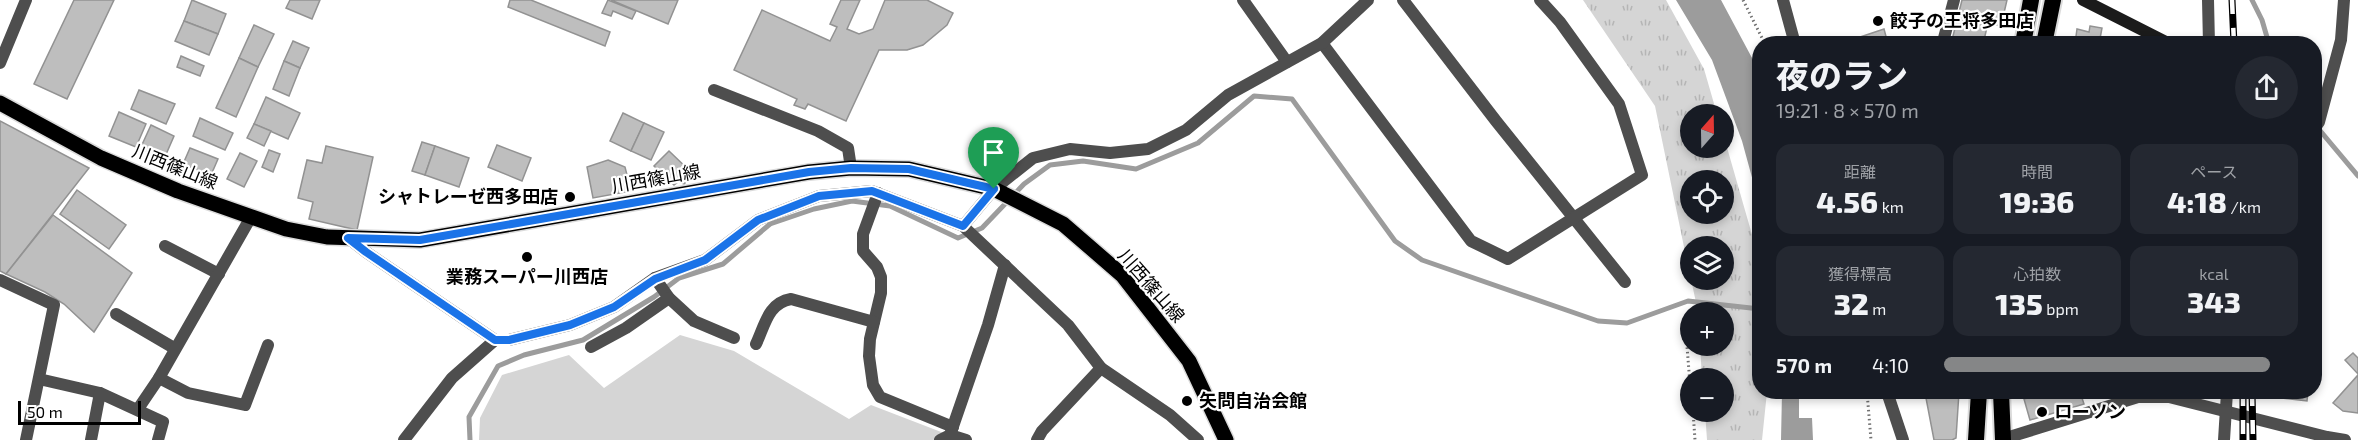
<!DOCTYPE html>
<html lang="ja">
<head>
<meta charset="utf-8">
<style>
	body { margin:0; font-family:"Exo 2","Noto Sans JP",sans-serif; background:#242831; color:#f1f3f6; height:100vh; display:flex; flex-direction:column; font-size:22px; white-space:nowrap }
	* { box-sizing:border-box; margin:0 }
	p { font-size:20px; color:#9ea1a6 }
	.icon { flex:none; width:33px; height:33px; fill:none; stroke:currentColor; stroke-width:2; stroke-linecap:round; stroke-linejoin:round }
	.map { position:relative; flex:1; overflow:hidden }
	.side { position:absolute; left:1752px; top:36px; width:570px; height:363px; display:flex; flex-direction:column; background:#171b24; border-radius:24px; box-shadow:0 3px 9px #0003 }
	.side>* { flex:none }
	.needle { width:39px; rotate:20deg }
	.fabs { position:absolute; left:1680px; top:104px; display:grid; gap:12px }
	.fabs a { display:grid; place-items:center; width:54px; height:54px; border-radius:50%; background:#171b24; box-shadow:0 3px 9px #0003; font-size:30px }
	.scale { position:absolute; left:18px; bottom:15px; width:123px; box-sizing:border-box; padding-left:6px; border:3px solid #000; border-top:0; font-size:16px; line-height:21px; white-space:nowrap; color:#000; -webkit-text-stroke:4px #fff; paint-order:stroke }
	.pin { position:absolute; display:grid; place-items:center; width:51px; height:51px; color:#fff; margin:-62px -26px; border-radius:50% 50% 50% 0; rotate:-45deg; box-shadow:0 0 6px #0007 }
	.pin .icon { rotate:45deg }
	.round { display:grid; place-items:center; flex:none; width:63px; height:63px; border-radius:32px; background:#242831 }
	.headline { display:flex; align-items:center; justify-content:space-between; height:102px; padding:0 24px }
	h1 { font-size:33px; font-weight:800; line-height:45px }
	.metrics { display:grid; grid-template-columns:repeat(3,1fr); gap:9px; height:102px; padding:6px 24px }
	.metrics div { display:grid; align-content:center; border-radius:15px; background:#242831; text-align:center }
	.metrics b { font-size:30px; font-weight:800 }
	.metrics small { font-size:16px; font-weight:400 }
	.metrics p { font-size:16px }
	ul { padding:0 24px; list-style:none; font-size:20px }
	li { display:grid; grid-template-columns:96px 72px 1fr; align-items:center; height:45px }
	li i { height:15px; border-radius:8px; background:#858687 }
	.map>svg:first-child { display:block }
	.grass { fill:url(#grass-tufts); fill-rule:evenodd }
	.park { fill:#d5d5d5 }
	.water { fill:#9c9c9c }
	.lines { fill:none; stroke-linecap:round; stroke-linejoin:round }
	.stream { stroke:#9c9c9c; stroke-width:5 }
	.building { fill:#bebebe; stroke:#929292; stroke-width:1.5 }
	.primary-casing { stroke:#dbdbdb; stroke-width:18 }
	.trunk-casing { stroke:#dbdbdb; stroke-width:20 }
	.path { stroke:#707070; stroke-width:3; stroke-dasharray:1.5 3; stroke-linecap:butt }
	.minor { stroke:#4e4e4e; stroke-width:12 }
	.tertiary { stroke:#4e4e4e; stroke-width:12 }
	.secondary { stroke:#1b1b1b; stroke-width:12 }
	.primary { stroke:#000; stroke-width:15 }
	.trunk { stroke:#000; stroke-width:16 }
	.rail-casing { stroke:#000; stroke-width:7 }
	.rail { stroke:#fff; stroke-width:4.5; stroke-dasharray:14; stroke-linecap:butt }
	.route-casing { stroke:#fff; stroke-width:12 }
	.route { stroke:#1a73e8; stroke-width:8 }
	.poi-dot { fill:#000; stroke:#fff; stroke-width:2 }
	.labels { text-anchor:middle; stroke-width:4.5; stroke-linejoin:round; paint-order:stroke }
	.poi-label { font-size:18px; font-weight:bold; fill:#000; stroke:#fff; text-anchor:start }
	.street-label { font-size:18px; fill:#000; stroke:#fff }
</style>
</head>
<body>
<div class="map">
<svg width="2358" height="440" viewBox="0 0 2358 440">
	<defs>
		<pattern id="grass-tufts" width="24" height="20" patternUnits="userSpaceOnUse" patternTransform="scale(1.5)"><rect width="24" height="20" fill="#d5d5d5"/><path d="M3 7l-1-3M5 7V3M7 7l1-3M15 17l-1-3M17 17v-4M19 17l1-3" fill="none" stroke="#b5b5b5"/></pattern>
	</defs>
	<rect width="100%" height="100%" fill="#fff"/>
	<path class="grass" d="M1583,0H1666L1704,69L1717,114H1690V147H1724V137L1759,259L1760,392H1767L1762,440H1707L1705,411H1724V378H1702L1700,345H1724V312H1698L1691,279H1724V246H1690V276L1655,106ZM1690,180H1724V213H1690Z"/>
	<polygon class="park" points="680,335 734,351 849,419 871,405 962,440 479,440 480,418 502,375 569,355 604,388"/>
	<g class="water">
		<polygon points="1676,0 1721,0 1759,71 1759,203 1742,141 1712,60"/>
		<polygon points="1782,392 1799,392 1799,418 1812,418 1813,440 1781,440"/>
	</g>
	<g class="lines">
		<g class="stream">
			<polyline points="2252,0 2262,20 2269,44"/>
			<polyline points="2317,127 2358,176"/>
			<polyline points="470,440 469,417 498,366 524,355 583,340 654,297 679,278 723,264 770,224 814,209 852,201 890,206 958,238 982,228 1024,184 1050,165 1083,161 1136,169 1198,143 1254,96 1292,99 1395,241 1422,260 1598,321 1627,323 1688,301 1760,309"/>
		</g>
	</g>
	<g class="building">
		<polygon points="74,0 114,0 67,99 34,84"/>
		<polygon points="192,0 226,14 218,34 184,21"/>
		<polygon points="290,0 320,0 312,19 286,8"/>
		<polygon points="510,0 531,0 610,32 605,46 508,7"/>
		<polygon points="608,0 636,11 632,19 613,11 611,16 602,13"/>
		<polygon points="611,0 678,0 668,24"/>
		<polygon points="841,0 860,0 847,29 859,34 873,29 885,0 927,0 953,13 947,25 923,45 907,50 879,50 846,121 808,104 805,109 794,105 797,99 734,70 762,10 830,41 837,27 830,24"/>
		<polygon points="1962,0 2007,0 2001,26 1988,23 1984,40 1999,44 1964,44 1952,40"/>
		<polygon points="184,21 218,34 209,55 175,41"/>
		<polygon points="254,25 274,34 258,67 239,58"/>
		<polygon points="2090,26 2102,28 2099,44 2075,44 2077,29 2089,32"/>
		<polygon points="1884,29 1888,44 1845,44 1845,42"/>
		<polygon points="293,41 309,48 300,68 284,61"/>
		<polygon points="181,56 204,66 200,76 177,67"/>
		<polygon points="239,58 258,67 236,117 216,108"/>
		<polygon points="284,61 300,68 289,96 273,89"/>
		<polygon points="139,90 175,104 166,124 131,109"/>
		<polygon points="266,97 300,113 288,139 254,124"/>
		<polygon points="119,112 146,124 136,147 109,136"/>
		<polygon points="623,113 644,123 631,151 610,141"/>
		<polygon points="200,118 233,133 225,150 193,136"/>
		<polygon points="0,121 89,168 6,274 0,271"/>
		<polygon points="644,123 664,132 651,160 631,151"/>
		<polygon points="254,124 271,131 264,146 247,138"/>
		<polygon points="151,125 174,136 164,159 140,149"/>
		<polygon points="422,142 435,146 425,175 412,171"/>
		<polygon points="497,145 531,158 522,181 488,167"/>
		<polygon points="326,146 373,157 357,230 309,219 313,202 298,198 307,160 322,163"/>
		<polygon points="435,146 469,158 459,187 425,175"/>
		<polygon points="190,148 218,159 211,175 183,164"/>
		<polygon points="269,150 280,154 273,172 262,167"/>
		<polygon points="669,151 694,175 684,184 678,182 674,185 654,166"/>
		<polygon points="240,153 257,161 244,187 227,179"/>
		<polygon points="608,160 625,167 631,191 593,198 587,167"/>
		<polygon points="77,190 126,225 109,249 60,214"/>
		<polygon points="53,215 132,273 94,332 64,304 45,292 6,274"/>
		<polygon points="2314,264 2321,265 2314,332"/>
		<polygon points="2353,353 2358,358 2358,374 2345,360"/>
		<polygon points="2358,375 2358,413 2343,411 2333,403"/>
		<polygon points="1936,392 1959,392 1956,438 1952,440 1934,440 1926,398 1935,396"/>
		<polygon points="2050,392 2080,392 2084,404 2030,420 2024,399"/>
		<polygon points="2273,392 2308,392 2307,401 2273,397"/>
	</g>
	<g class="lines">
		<defs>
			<polyline id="primary" points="0,103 101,158 178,191 286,229 327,237 420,240 809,172 851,168 909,169 994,189 1063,224 1122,275 1189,361 1226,440"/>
			<g id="trunk">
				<polyline points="2023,44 2031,0"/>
				<polyline points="2044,44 2053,0"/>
				<polyline points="2001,392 2003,440"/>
				<polyline points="1976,440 1979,392"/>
			</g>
		</defs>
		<use href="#primary" class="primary-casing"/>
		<use href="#trunk" class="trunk-casing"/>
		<g class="path">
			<polyline points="1743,0 1765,44"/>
			<polyline points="1686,334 1690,384"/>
			<polyline points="1867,392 1871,440"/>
			<polyline points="1693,411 1695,440"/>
		</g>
		<g class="minor">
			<polyline points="1243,0 1287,62"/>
			<polyline points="1403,0 1496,121 1625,282"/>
			<polyline points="2208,0 2209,44"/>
			<polyline points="1944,38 1954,0"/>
			<polyline points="1322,43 1471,241 1508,259 1642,175 1619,104 1560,22 1540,0"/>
			<polyline points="0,63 26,0"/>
			<polyline points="714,90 818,131 848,148 851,168"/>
			<polyline points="2314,129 2319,122 2341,40 2344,0"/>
			<polyline points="878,193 863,234 863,251 877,267 881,277 881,293 870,339 869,356 873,385 880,397 953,427"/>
			<polyline points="963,226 994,189 1033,158 1070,149 1110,153 1148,149 1186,130 1228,95 1322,43 1368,0"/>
			<polyline points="348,238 366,252 495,340"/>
			<polyline points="165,246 219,274"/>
			<polyline points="655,278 669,298 694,321 734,338"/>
			<polyline points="0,280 54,305 26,440"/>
			<polyline points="116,314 174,348"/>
			<path d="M756,344C765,325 768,303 791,299L874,322"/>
			<polyline points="591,347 626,328 669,298"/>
			<polyline points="159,378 188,393 245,405 268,345"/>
			<polyline points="39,379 100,393"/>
			<polyline points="138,409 159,378 251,217"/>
			<polyline points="950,435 988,325 1005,265"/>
			<polyline points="2003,439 2138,397 2169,397 2327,437 2345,440"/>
			<polyline points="91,440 100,393 163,422 158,440"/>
			<polyline points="404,440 452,378 495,340 509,340 570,325 614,307 655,278 705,260 758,220 819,196 872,191 963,226 1068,325 1101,368 1170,415 1198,440"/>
			<polyline points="940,440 950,435 966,440"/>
			<polyline points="1037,440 1042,431 1101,368"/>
			<polyline points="2224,440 2227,392"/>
		</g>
		<g class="tertiary">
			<polyline points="1783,0 1795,44"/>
			<polyline points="1887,392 1903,440"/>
		</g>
		<polyline class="secondary" points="2083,0 2170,44"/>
		<use href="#primary" class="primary"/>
		<use href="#trunk" class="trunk"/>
		<defs>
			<g id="rail">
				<polyline points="2232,0 2234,44"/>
				<polyline points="2243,392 2243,440"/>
				<polyline points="2252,392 2253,440"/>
			</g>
		</defs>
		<use href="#rail" class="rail-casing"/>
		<use href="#rail" class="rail"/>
	</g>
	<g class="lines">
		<defs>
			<polygon id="route" points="851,168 909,169 994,189 963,226 872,191 819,196 758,220 705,260 655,279 614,307 570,325 509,340 495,340 366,252 348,238 420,240 809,172"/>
		</defs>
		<use href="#route" class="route-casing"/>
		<use href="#route" class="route"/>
	</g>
	<g class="poi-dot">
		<circle cx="1878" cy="21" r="6"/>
		<circle cx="570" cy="197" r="6"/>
		<circle cx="527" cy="257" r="6"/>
		<circle cx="1187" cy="401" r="6"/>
		<circle cx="2042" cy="412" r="6"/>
	</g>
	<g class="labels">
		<g class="poi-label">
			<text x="1890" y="27">餃子の王将多田店</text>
			<text x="558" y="203" text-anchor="end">シャトレーゼ西多田店</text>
			<text x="527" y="283" text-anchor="middle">業務スーパー川西店</text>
			<text x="1199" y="407">矢問自治会館</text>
			<text x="2054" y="418">ローソン</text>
		</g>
		<g class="street-label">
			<text transform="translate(175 167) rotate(22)" y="6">川西篠山線</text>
			<text transform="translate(656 179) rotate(-10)" y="6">川西篠山線</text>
			<text transform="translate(1151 286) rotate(49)" y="6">川西篠山線</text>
		</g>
	</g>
</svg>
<div class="fabs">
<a><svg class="needle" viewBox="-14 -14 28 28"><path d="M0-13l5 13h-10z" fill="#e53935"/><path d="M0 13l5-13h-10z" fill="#9ea1a6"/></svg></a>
<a><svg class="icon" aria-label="locate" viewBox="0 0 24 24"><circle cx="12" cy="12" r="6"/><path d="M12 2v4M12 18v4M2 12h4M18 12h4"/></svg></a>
<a><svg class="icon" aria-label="layers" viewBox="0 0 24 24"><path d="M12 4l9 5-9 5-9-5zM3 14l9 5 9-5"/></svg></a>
<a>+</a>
<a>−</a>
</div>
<div class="scale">50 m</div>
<div class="pin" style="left:994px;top:189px;background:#1e9e55"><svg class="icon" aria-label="arrive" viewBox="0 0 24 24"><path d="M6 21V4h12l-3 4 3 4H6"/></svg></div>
<section class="side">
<div class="headline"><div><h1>夜のラン</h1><p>19:21 · 8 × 570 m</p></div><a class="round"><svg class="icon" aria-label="share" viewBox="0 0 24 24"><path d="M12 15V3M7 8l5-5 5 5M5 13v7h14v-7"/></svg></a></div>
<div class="metrics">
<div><p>距離</p><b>4.56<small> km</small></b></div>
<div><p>時間</p><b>19:36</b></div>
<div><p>ペース</p><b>4:18<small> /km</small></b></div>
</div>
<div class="metrics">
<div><p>獲得標高</p><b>32<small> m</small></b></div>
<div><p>心拍数</p><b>135<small> bpm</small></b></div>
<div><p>kcal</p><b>343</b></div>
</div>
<ul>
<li><b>570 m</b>4:10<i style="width:92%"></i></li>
</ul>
</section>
</div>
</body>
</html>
